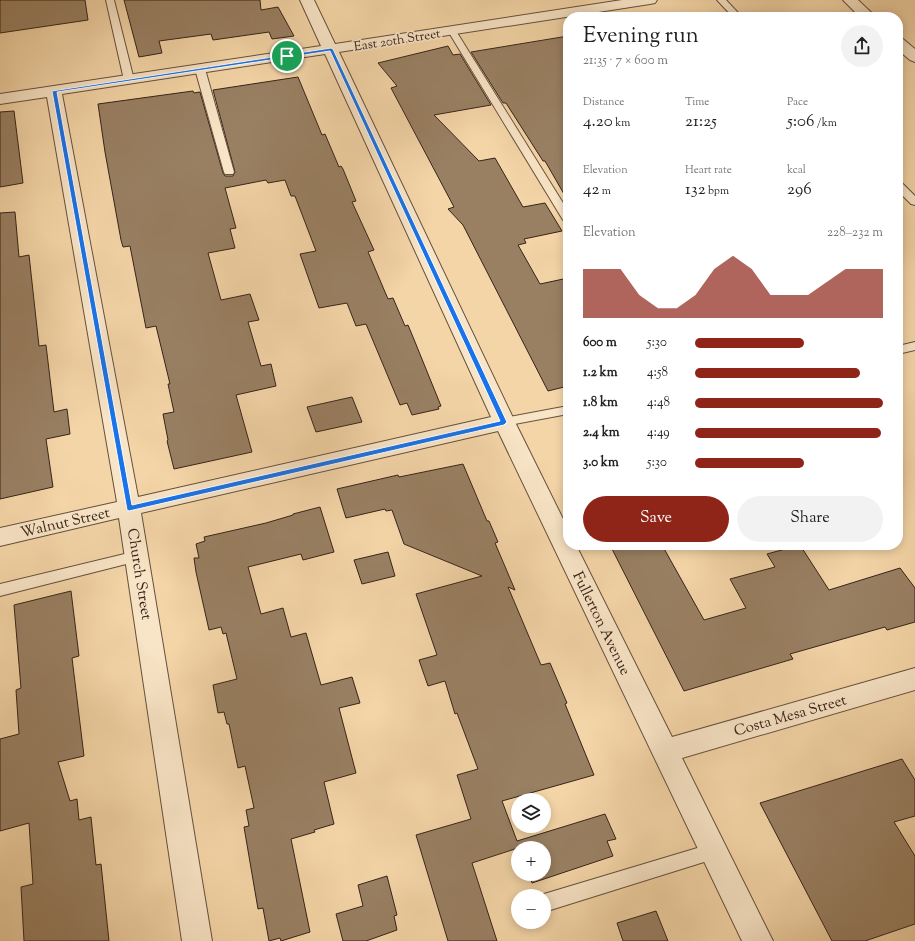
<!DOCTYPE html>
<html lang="en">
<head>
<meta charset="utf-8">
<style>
	body { margin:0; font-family:"Sorts Mill Goudy",serif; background:#f2f2f2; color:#222; height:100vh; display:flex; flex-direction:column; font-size:15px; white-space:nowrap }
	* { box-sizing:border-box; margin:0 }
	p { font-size:13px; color:#767676 }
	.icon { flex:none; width:22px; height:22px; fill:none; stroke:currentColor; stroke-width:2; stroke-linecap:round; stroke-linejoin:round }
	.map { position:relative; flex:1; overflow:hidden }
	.panel { position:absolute; left:563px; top:12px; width:340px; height:538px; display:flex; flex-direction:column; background:#fff; border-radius:16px; box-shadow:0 2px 10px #0003 }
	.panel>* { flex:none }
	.buttons { position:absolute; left:511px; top:793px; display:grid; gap:8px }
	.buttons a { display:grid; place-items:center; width:40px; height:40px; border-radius:50%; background:#fff; box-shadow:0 2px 10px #0003; font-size:20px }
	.pin { position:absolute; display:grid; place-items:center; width:34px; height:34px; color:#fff; margin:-17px; border:2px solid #fff; border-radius:50%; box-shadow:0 1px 4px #0007 }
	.round { display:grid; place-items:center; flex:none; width:42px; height:42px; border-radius:21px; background:#f2f2f2 }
	.headline { display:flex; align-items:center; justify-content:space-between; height:68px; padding:0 20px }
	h1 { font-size:22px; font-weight:600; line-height:30px }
	.figures { display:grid; grid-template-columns:repeat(3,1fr); gap:6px; height:68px; padding:4px 20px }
	.figures div { display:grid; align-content:center }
	.figures b { font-size:17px; font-weight:600 }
	.figures small { font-size:11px; font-weight:400 }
	.figures p { font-size:11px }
	.chart { height:112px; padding:8px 20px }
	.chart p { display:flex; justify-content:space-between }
	.chart svg { width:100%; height:72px; margin-top:4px; fill:#8f2418; opacity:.7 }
	.primary-button { display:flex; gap:8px; margin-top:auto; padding:8px 20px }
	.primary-button a { flex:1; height:46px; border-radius:24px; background:#8f2418; color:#fff; font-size:16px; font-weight:600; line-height:46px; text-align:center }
	.primary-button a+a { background:#f2f2f2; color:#222 }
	ul { padding:0 20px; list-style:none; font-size:13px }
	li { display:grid; grid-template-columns:64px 48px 1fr; align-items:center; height:30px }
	li i { height:10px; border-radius:5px; background:#8f2418 }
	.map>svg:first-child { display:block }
	.building { fill:#998063; stroke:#37231a }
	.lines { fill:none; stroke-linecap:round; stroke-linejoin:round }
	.service-casing { stroke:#66503d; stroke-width:2 }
	.minor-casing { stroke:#66503d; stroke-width:2 }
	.service { fill:#f8e4c6; fill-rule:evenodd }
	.minor { fill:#f8e4c6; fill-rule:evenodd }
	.route { fill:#1a73e8; stroke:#fff; fill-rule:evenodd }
	.labels { text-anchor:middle; stroke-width:3.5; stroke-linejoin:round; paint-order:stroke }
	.far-street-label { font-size:13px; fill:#37231a; stroke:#f8e4c6 }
	.street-label { font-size:15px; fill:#37231a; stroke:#f8e4c6 }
</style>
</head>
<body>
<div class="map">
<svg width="915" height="941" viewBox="0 0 915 941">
	<rect width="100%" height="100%" fill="#f4d5a7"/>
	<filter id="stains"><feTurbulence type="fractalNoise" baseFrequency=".005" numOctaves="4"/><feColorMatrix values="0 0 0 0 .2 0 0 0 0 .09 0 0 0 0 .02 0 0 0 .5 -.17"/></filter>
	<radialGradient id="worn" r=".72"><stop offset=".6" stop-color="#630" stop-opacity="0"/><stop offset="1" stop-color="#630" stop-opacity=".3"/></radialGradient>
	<g class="building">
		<polygon points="0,0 85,0 88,20 0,33"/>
		<polygon points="124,0 260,0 261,10 278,7 294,36 272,39 269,32 213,40 211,34 159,41 162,53 139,57"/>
		<polygon points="568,36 568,201 545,161 543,161 506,103 503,103 471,52"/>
		<polygon points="448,46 453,55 460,54 491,105 434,115 479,161 495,158 523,207 545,203 562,231 524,239 526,243 518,245 540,284 568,278 568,386 548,391 463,225 448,209 454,207 391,88 397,86 378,63"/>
		<polygon points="298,77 322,135 325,134 339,167 341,166 343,169 356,201 352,202 374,250 368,252 388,299 393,298 405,326 408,325 413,337 441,406 438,407 439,409 412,415 407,403 400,405 366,324 356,326 347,303 319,308 300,254 316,251 295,196 291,196 285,180 268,183 266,180 225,188 236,228 230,229 235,248 208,253 221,300 250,294 259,320 248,322 261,366 271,364 276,386 236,395 252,452 174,469 167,441 168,440 163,414 174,412 168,384 170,384 156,326 146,328 130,246 123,247 121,240 105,152 98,104 193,91 194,93 200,92 223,173 225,176 233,176 235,172 213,90"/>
		<polygon points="14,111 23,183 0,187 0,112"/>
		<polygon points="15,212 19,257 29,255 39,346 46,345 54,412 67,409 70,434 46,439 53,487 0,499 0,213"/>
		<polygon points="352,397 362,422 316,432 307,407"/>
		<polygon points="463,464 487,521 489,521 498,542 495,543 515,590 508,587 541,665 550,663 567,703 565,704 594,775 502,801 517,841 605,814 616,839 607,841 613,856 532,883 529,874 544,874 544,848 518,848 472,863 497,941 448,941 416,835 471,819 457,775 478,769 457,713 455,714 445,681 428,686 419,660 437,655 416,594 482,576 404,544 392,510 386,511 385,509 346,518 337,489 398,475 399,477"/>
		<polygon points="320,507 334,552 303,560 301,554 248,567 261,614 283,608 291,637 306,633 321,685 352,677 360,703 339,708 356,773 324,782 334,824 314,830 315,832 291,839 310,932 281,941 280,938 269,941 263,908 258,909 244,827 249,826 246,810 254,808 245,766 238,768 229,724 227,724 224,712 218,713 213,685 237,679 226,633 223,634 221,627 209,630 196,572 194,558 199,558 196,544 205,541 204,537 266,523 293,515 293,514"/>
		<polygon points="610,545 662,545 704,620 746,608 730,579 775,567 767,554 800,545 829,590 900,568 915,588 915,622 887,630 885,627 790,654 793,659 684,691"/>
		<polygon points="388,552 395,576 362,584 354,560"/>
		<polygon points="71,591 79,656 72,658 84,756 58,762 70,801 77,799 79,820 91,817 96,865 101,864 109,941 24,941 21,887 33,884 29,823 0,831 0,739 19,734 16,690 21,688 14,605"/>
		<polygon points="902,759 915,780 915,816 894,822 915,856 915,924 865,941 832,941 760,803"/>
		<polygon points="387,876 397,915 394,916 397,930 366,941 343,941 336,914 363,906 358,885"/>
		<polygon points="656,911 668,941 623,941 617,923"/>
	</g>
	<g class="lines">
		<defs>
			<g id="service">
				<polygon points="106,0 114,0 134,80 132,82 129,83 124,80"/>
				<polygon points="717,0 726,0 742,17 733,17"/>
				<polygon points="452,28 456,31 568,211 568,223 563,220 448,31"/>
				<polygon points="200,66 205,69 234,172 233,174 225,174 224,172 195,69"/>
				<polygon points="898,182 902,183 915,196 915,205 911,204 898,191"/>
				<polygon points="915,342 915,350 898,354 898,346"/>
				<polygon points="568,406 568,414 504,426 500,425 498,422 500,419 504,418"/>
				<polygon points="137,551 142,552 144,556 142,560 0,596 0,584"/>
				<polygon points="714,843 720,845 722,851 720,857 544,912 544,896 540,896 544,894"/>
			</g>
			<g id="minor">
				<path d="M300,0H314L335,44L622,0H657L655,3L650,4L339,52L515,422L568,529V545H576L672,737L915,668V690L682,758L773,941H742L498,431L141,513L212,941H182L119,518L0,546V528L117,502L47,97L0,104V94L321,46ZM325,54L491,417L138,497L62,94Z"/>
				<polygon points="843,0 858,0 876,17 860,17"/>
				<polygon points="898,38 903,39 915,49 915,62 910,60 898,50"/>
			</g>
		</defs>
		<use href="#service" class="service-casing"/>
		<use href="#minor" class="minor-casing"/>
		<use href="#service" class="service"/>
		<use href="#minor" class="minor"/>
	</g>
	<path class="route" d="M331,48L333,49L507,422L504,425L129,511L127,510L52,91ZM330,51L500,421L132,505L57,92Z"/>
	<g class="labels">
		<g class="far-street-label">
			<text transform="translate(397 39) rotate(-9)" y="5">East 20th Street</text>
		</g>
		<g class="street-label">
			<text transform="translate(65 522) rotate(-13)" y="5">Walnut Street</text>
			<text transform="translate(140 574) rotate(81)" y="5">Church Street</text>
			<text transform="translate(602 623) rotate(64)" y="5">Fullerton Avenue</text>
			<text transform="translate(790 715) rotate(-16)" y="5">Costa Mesa Street</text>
		</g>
	</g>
	<rect width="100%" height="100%" filter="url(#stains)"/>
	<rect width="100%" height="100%" fill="url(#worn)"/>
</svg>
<div class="buttons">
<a><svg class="icon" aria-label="layers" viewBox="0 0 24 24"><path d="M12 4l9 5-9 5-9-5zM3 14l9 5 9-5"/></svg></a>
<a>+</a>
<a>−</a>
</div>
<div class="pin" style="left:287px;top:56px;background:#1e9e55"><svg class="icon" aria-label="arrive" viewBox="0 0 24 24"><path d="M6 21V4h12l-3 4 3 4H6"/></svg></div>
<section class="panel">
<div class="headline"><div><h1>Evening run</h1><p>21:35 · 7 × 600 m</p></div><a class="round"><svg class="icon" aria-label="share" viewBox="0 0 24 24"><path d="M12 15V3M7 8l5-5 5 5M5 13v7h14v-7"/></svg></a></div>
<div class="figures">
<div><p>Distance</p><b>4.20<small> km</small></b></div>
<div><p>Time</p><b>21:25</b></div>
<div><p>Pace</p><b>5:06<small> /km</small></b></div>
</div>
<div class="figures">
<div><p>Elevation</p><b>42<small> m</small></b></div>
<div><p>Heart rate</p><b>132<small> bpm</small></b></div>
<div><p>kcal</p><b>296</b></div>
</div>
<div class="chart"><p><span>Elevation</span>228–232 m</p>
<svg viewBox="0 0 160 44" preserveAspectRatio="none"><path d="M0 44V14L10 14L20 14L30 30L40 38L50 38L60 30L70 14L80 6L90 14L100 30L110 30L120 30L130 22L140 14L150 14L160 14V44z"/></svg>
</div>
<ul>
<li><b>600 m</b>5:30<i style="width:58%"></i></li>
<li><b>1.2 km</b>4:58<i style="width:88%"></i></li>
<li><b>1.8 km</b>4:48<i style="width:100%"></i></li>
<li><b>2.4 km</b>4:49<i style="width:99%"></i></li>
<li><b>3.0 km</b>5:30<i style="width:58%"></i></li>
</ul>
<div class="primary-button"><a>Save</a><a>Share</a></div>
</section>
</div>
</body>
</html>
